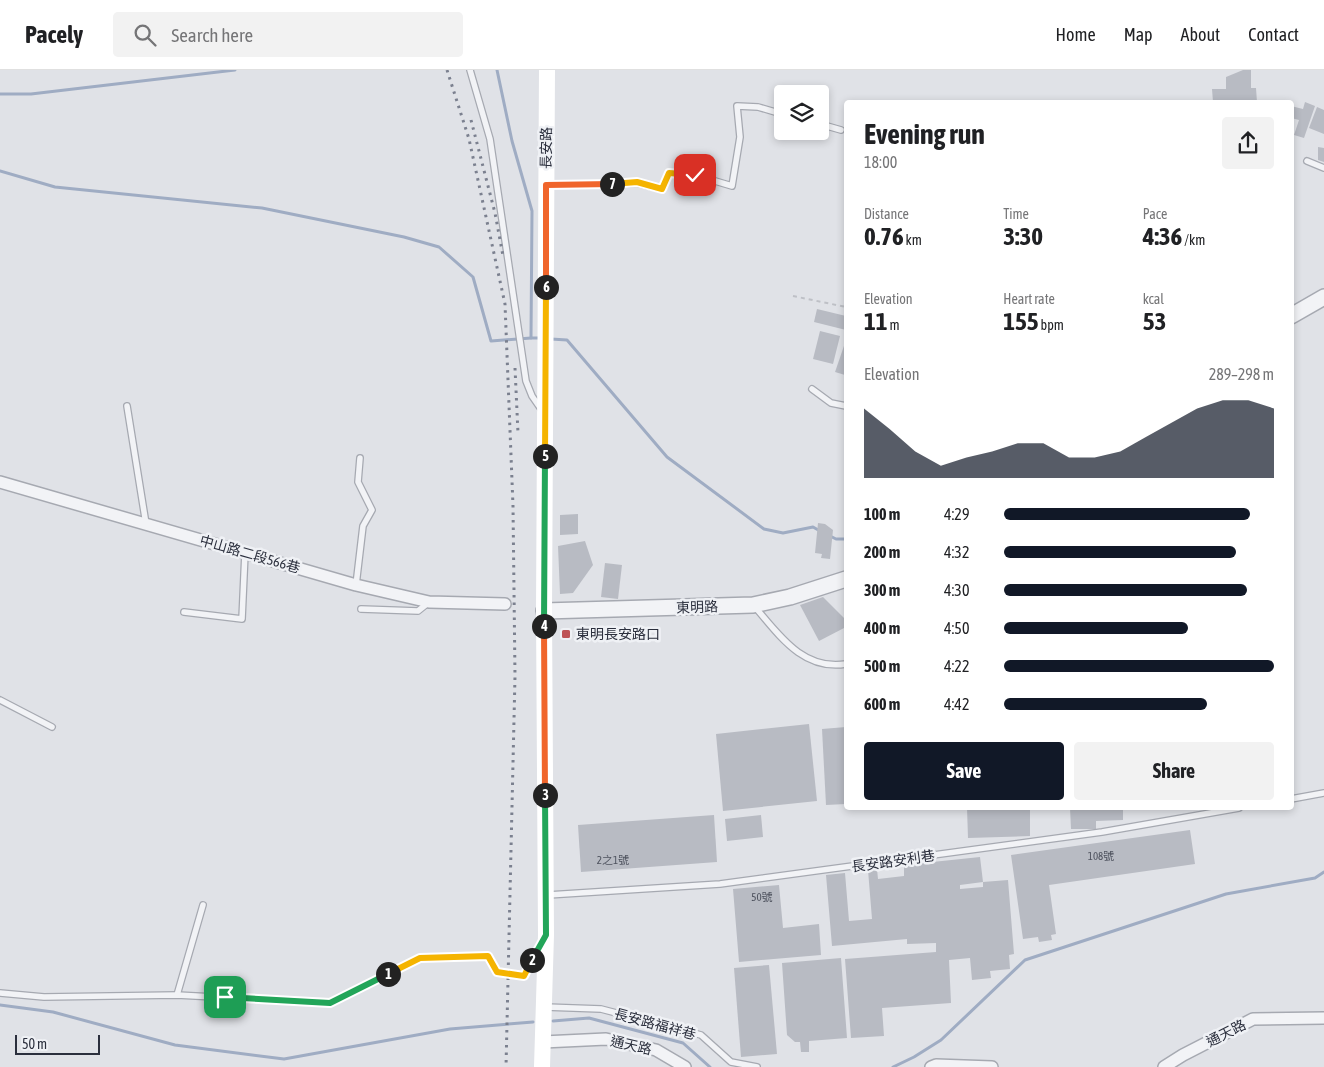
<!DOCTYPE html>
<html lang="en">
<head>
<meta charset="utf-8">
<style>
	body { margin:0; font-family:"Asap Condensed","Noto Sans TC",sans-serif; background:#f2f2f2; color:#202124; height:100vh; display:flex; flex-direction:column; font-size:19px; white-space:nowrap }
	* { box-sizing:border-box; margin:0 }
	p { font-size:16px; color:#757577 }
	.icon { flex:none; width:28px; height:28px; fill:none; stroke:currentColor; stroke-width:2; stroke-linecap:round; stroke-linejoin:round }
	.map { position:relative; flex:1; overflow:hidden }
	.details { position:absolute; left:844px; top:30px; width:450px; height:710px; display:flex; flex-direction:column; background:#fff; border-radius:5px; box-shadow:0 2px 8px #0003 }
	.details>* { flex:none }
	.tools { position:absolute; left:774px; top:15px; display:grid; gap:10px }
	.tools a { display:grid; place-items:center; width:55px; height:55px; border-radius:5px; background:#fff; box-shadow:0 2px 8px #0003; font-size:25px }
	.scale { position:absolute; left:15px; bottom:12px; width:85px; box-sizing:border-box; padding-left:5px; border:2px solid #2b2f3d; border-top:0; font-size:14px; line-height:18px; white-space:nowrap; color:#2b2f3d; -webkit-text-stroke:4px #eff1f5; paint-order:stroke }
	.pin { position:absolute; display:grid; place-items:center; width:42px; height:42px; color:#fff; margin:-21px; border-radius:10px; box-shadow:0 2px 8px #0006 }
	.km { position:absolute; width:25px; height:25px; margin:-12px; border-radius:50%; background:#222; color:#fff; font-size:14px; line-height:25px; text-align:center }
	.round { display:grid; place-items:center; flex:none; width:52px; height:52px; border-radius:5px; background:#f2f2f2 }
	.headline { display:flex; align-items:center; justify-content:space-between; height:85px; padding:0 20px }
	h1 { font-size:28px; font-weight:700; line-height:38px }
	.figures { display:grid; grid-template-columns:repeat(3,1fr); gap:8px; height:85px; padding:5px 20px }
	.figures div { display:grid; align-content:center }
	.figures b { font-size:25px; font-weight:700 }
	.figures small { font-size:14px; font-weight:400 }
	.figures p { font-size:14px }
	.chart { height:140px; padding:10px 20px }
	.chart p { display:flex; justify-content:space-between }
	.chart svg { width:100%; height:90px; margin-top:5px; fill:#111827; opacity:.7 }
	.primary-button { display:flex; gap:10px; margin-top:auto; padding:10px 20px }
	.primary-button a { flex:1; height:58px; border-radius:5px; background:#111827; color:#fff; font-size:20px; font-weight:700; line-height:58px; text-align:center }
	.primary-button a+a { background:#f2f2f2; color:#202124 }
	ul { padding:0 20px; list-style:none; font-size:16px }
	li { display:grid; grid-template-columns:80px 60px 1fr; align-items:center; height:38px }
	li i { height:12px; border-radius:6px; background:#111827 }
	header { display:flex; align-items:center; gap:30px; box-sizing:border-box; height:70px; padding:0 25px; background:#fff; border-bottom:1px solid #e0e0e0 }
	header strong { font-size:24px }
	nav { display:flex; gap:28px; margin-inline-start:auto; font-size:18px }
	.search { width:350px; height:45px; background:#f2f2f2; display:flex; align-items:center; gap:12px; box-sizing:border-box; padding:0 18px; border-radius:5px; color:#757577; font-size:19px }
	.map>svg:first-child { display:block }
	.lines { fill:none; stroke-linecap:round; stroke-linejoin:round }
	.stream { stroke:#9facc3; stroke-width:3 }
	.building { fill:#b8bbc3 }
	.service-casing { stroke:#a6a9b1; stroke-width:8 }
	.minor-casing { stroke:#a6a9b1; stroke-width:14 }
	.tertiary-casing { stroke:#a6a9b1; stroke-width:18 }
	.path { stroke:#bec0c6; stroke-width:2; stroke-dasharray:4 4; stroke-linecap:butt }
	.service { stroke:#f2f3f6; stroke-width:5.5 }
	.minor { stroke:#f2f3f6; stroke-width:11 }
	.tertiary { stroke:#f2f3f6; stroke-width:15 }
	.secondary { stroke:#fff; stroke-width:16 }
	.rail { stroke:#7b808f; stroke-width:3; stroke-dasharray:2.5 5; stroke-linecap:butt }
	.split-1-casing { stroke:#fff; stroke-width:10 }
	.split-2-casing { stroke:#fff; stroke-width:10 }
	.split-3-casing { stroke:#fff; stroke-width:10 }
	.split-4-casing { stroke:#fff; stroke-width:10 }
	.split-5-casing { stroke:#fff; stroke-width:10 }
	.split-6-casing { stroke:#fff; stroke-width:10 }
	.split-7-casing { stroke:#fff; stroke-width:10 }
	.split-8-casing { stroke:#fff; stroke-width:10 }
	.split-1 { stroke:#22a559; stroke-width:6 }
	.split-2 { stroke:#f5b400; stroke-width:6 }
	.split-3 { stroke:#22a559; stroke-width:6 }
	.split-4 { stroke:#f0652b; stroke-width:6 }
	.split-5 { stroke:#22a559; stroke-width:6 }
	.split-6 { stroke:#f5b400; stroke-width:6 }
	.split-7 { stroke:#f0652b; stroke-width:6 }
	.split-8 { stroke:#f5b400; stroke-width:6 }
	.poi-dot { fill:#be5356; stroke:#eff1f5; stroke-width:2 }
	.labels { text-anchor:middle; stroke-width:5; stroke-linejoin:round; paint-order:stroke }
	.number-label { font-size:11px; fill:#4e525e }
	.street-label { font-size:14px; fill:#2b2f3d; stroke:#eff1f5 }
	.poi-label { font-size:14px; fill:#2b2f3d; stroke:#eff1f5; text-anchor:start }
</style>
</head>
<body>
<header>
<strong>Pacely</strong>
<div class="search"><svg class="icon" aria-label="search" viewBox="0 0 24 24"><circle cx="10" cy="10" r="6"/><path d="M15 15l6 6"/></svg>Search here</div>
<nav><a>Home</a><a>Map</a><a>About</a><a>Contact</a></nav>
</header>
<div class="map">
<svg width="1324" height="997" viewBox="0 0 1324 997">
	<rect width="100%" height="100%" fill="#e0e2e7"/>
	<g class="lines">
		<g class="stream">
			<polyline points="497,0 512,71 532,141 531,268 540,268"/>
			<polyline points="0,24 31,24 235,0"/>
			<polyline points="0,101 55,117 262,138 404,167 439,177 473,207 491,271 531,268"/>
			<polyline points="551,269 567,270 667,387 764,459 783,463 813,457 820,461"/>
			<polyline points="830,466 836,469 846,469"/>
			<polyline points="0,935 53,942 175,975 284,989 450,959 533,952"/>
			<polyline points="553,951 589,948 683,973 710,997"/>
			<polyline points="893,997 914,987 941,970 1025,890 1226,824 1315,808 1324,802"/>
		</g>
	</g>
	<g class="building">
		<polygon points="1243,0 1251,0 1251,18 1256,18 1257,32 1213,32 1212,19 1226,19 1226,7"/>
		<polygon points="1305,32 1315,36 1304,68 1294,65 1299,50 1291,48 1291,36 1303,39"/>
		<polygon points="1317,37 1324,40 1324,64 1309,58"/>
		<polygon points="1318,77 1324,78 1324,92 1318,90"/>
		<polygon points="817,239 846,246 846,260 814,252"/>
		<polygon points="820,261 840,266 833,294 813,289"/>
		<polygon points="846,270 846,300 845,305 835,302"/>
		<polygon points="578,444 578,464 560,465 560,445"/>
		<polygon points="818,453 825,454 833,460 830,489 821,488 822,484 815,483"/>
		<polygon points="585,471 593,495 573,523 560,524 558,476"/>
		<polygon points="605,493 622,495 618,529 601,527"/>
		<polygon points="823,527 846,550 846,557 819,571 800,535"/>
		<polygon points="809,654 817,731 723,741 716,664"/>
		<polygon points="846,657 846,734 826,735 822,659"/>
		<polygon points="967,738 1030,738 1030,766 968,768"/>
		<polygon points="1070,738 1123,738 1123,750 1096,751 1096,759 1071,759"/>
		<polygon points="714,745 717,792 581,802 578,755"/>
		<polygon points="761,745 763,767 727,771 725,749"/>
		<polygon points="1190,760 1195,794 1049,815 1056,864 1051,865 1052,870 1039,872 1038,867 1023,869 1011,785"/>
		<polygon points="980,787 983,812 960,815 960,819 983,817 983,812 1008,810 1014,884 1009,885 1010,899 990,901 991,908 972,910 970,888 949,890 951,933 882,938 884,966 851,968 845,889 936,882 936,873 907,874 907,869 832,876 826,805 845,803 849,851 872,849 868,800 877,799 878,809 904,806 904,795"/>
		<polygon points="779,815 783,858 819,854 821,885 739,892 733,819"/>
		<polygon points="841,888 847,968 809,971 809,982 801,982 800,972 795,972 787,965 782,893"/>
		<polygon points="769,895 777,984 741,987 734,898"/>
	</g>
	<g class="lines">
		<defs>
			<g id="service">
				<polyline points="470,0 490,69 526,311 532,326 541,339"/>
				<polyline points="820,54 841,60"/>
				<polyline points="1307,91 1324,98"/>
				<polyline points="548,115 604,115 637,113 662,119 669,103 695,105 732,116 740,67 737,36 758,37 782,44"/>
				<polyline points="812,319 831,333 846,336"/>
				<polyline points="127,336 146,454"/>
				<polyline points="356,515 363,456 372,440 358,412 360,388"/>
				<path d="M755,537C779,565 803,601 846,594"/>
				<polyline points="361,539 418,541 428,533"/>
				<polyline points="184,542 242,549 245,483"/>
				<polyline points="0,630 52,657"/>
				<polyline points="1291,729 1324,723"/>
				<polyline points="548,825 720,814 1102,762 1239,738"/>
				<polyline points="0,923 44,927 177,925 330,933 420,888 488,886 497,902 524,906 541,873"/>
				<polyline points="177,925 203,835"/>
				<polyline points="545,937 601,939 701,965 731,992 757,997"/>
			</g>
			<g id="minor">
				<polyline points="0,412 356,515 429,532 505,534"/>
				<polyline points="543,972 606,969 656,980 685,997"/>
				<polyline points="931,997 936,995 992,997"/>
				<polyline points="1164,997 1183,985 1253,949 1324,948"/>
			</g>
			<g id="tertiary">
				<polyline points="1291,246 1324,227"/>
				<polyline points="544,541 753,535 790,527 846,509"/>
			</g>
		</defs>
		<use href="#service" class="service-casing"/>
		<use href="#minor" class="minor-casing"/>
		<use href="#tertiary" class="tertiary-casing"/>
		<polyline class="path" points="793,226 846,237"/>
		<use href="#service" class="service"/>
		<use href="#minor" class="minor"/>
		<use href="#tertiary" class="tertiary"/>
		<polyline class="secondary" points="542,997 546,865 544,541 547,0"/>
		<g class="rail">
			<polyline points="447,0 469,69 505,234 513,436 515,606 506,997"/>
			<polyline points="471,50 495,143 503,186"/>
			<polyline points="515,298 518,363"/>
		</g>
	</g>
	<g class="lines">
		<defs>
			<polyline id="split-1" points="225,927 330,933 388,904"/>
			<polyline id="split-2" points="388,904 420,888 488,886 497,902 524,906 532,890"/>
			<polyline id="split-3" points="532,890 546,865 545,725"/>
			<polyline id="split-4" points="544,556 545,725"/>
			<polyline id="split-5" points="544,556 545,386"/>
			<polyline id="split-6" points="545,386 546,217"/>
			<polyline id="split-7" points="546,217 546,115 612,114"/>
			<polyline id="split-8" points="612,114 637,112 662,119 669,103 695,105"/>
		</defs>
		<use href="#split-1" class="split-1-casing"/>
		<use href="#split-2" class="split-2-casing"/>
		<use href="#split-3" class="split-3-casing"/>
		<use href="#split-4" class="split-4-casing"/>
		<use href="#split-5" class="split-5-casing"/>
		<use href="#split-6" class="split-6-casing"/>
		<use href="#split-7" class="split-7-casing"/>
		<use href="#split-8" class="split-8-casing"/>
		<use href="#split-1" class="split-1"/>
		<use href="#split-2" class="split-2"/>
		<use href="#split-3" class="split-3"/>
		<use href="#split-4" class="split-4"/>
		<use href="#split-5" class="split-5"/>
		<use href="#split-6" class="split-6"/>
		<use href="#split-7" class="split-7"/>
		<use href="#split-8" class="split-8"/>
	</g>
	<rect class="poi-dot" x="561" y="559" width="10" height="10" rx="2.5"/>
	<g class="labels">
		<g class="number-label">
			<text x="1101" y="790">108號</text>
			<text x="613" y="794">2之1號</text>
			<text x="762" y="831">50號</text>
		</g>
		<g class="street-label">
			<text transform="translate(546 78) rotate(-89)" y="5">長安路</text>
			<text transform="translate(250 484) rotate(16)" y="5">中山路二段566巷</text>
			<text transform="translate(697 537) rotate(-2)" y="5">東明路</text>
			<text transform="translate(893 791) rotate(-8)" y="5">長安路安利巷</text>
			<text transform="translate(655 954) rotate(15)" y="5">長安路福祥巷</text>
			<text transform="translate(1226 963) rotate(-27)" y="5">通天路</text>
			<text transform="translate(631 975) rotate(13)" y="5">通天路</text>
		</g>
		<g class="poi-label">
			<text x="576" y="569">東明長安路口</text>
		</g>
	</g>
</svg>
<div class="tools">
<a><svg class="icon" aria-label="layers" viewBox="0 0 24 24"><path d="M12 4l9 5-9 5-9-5zM3 14l9 5 9-5"/></svg></a>
</div>
<div class="scale">50 m</div>
<div class="pin" style="left:225px;top:927px;background:#1e9e55"><svg class="icon" aria-label="arrive" viewBox="0 0 24 24"><path d="M6 21V4h12l-3 4 3 4H6"/></svg></div>
<div class="pin" style="left:695px;top:105px;background:#d93025"><svg class="icon" aria-label="check" viewBox="0 0 24 24"><path d="M5 12l5 5 9-10"/></svg></div>
<b class="km" style="left:388px;top:904px">1</b>
<b class="km" style="left:532px;top:890px">2</b>
<b class="km" style="left:545px;top:725px">3</b>
<b class="km" style="left:544px;top:556px">4</b>
<b class="km" style="left:545px;top:386px">5</b>
<b class="km" style="left:546px;top:217px">6</b>
<b class="km" style="left:612px;top:114px">7</b>
<section class="details">
<div class="headline"><div><h1>Evening run</h1><p>18:00</p></div><a class="round"><svg class="icon" aria-label="share" viewBox="0 0 24 24"><path d="M12 15V3M7 8l5-5 5 5M5 13v7h14v-7"/></svg></a></div>
<div class="figures">
<div><p>Distance</p><b>0.76<small> km</small></b></div>
<div><p>Time</p><b>3:30</b></div>
<div><p>Pace</p><b>4:36<small> /km</small></b></div>
</div>
<div class="figures">
<div><p>Elevation</p><b>11<small> m</small></b></div>
<div><p>Heart rate</p><b>155<small> bpm</small></b></div>
<div><p>kcal</p><b>53</b></div>
</div>
<div class="chart"><p><span>Elevation</span>289–298 m</p>
<svg viewBox="0 0 160 44" preserveAspectRatio="none"><path d="M0 44V10L10 20L20 31L30 38L40 34L50 31L60 27L70 27L80 34L90 34L100 31L110 24L120 17L130 10L140 6L150 6L160 10V44z"/></svg>
</div>
<ul>
<li><b>100 m</b>4:29<i style="width:91%"></i></li>
<li><b>200 m</b>4:32<i style="width:86%"></i></li>
<li><b>300 m</b>4:30<i style="width:90%"></i></li>
<li><b>400 m</b>4:50<i style="width:68%"></i></li>
<li><b>500 m</b>4:22<i style="width:100%"></i></li>
<li><b>600 m</b>4:42<i style="width:75%"></i></li>
</ul>
<div class="primary-button"><a>Save</a><a>Share</a></div>
</section>
</div>
</body>
</html>
